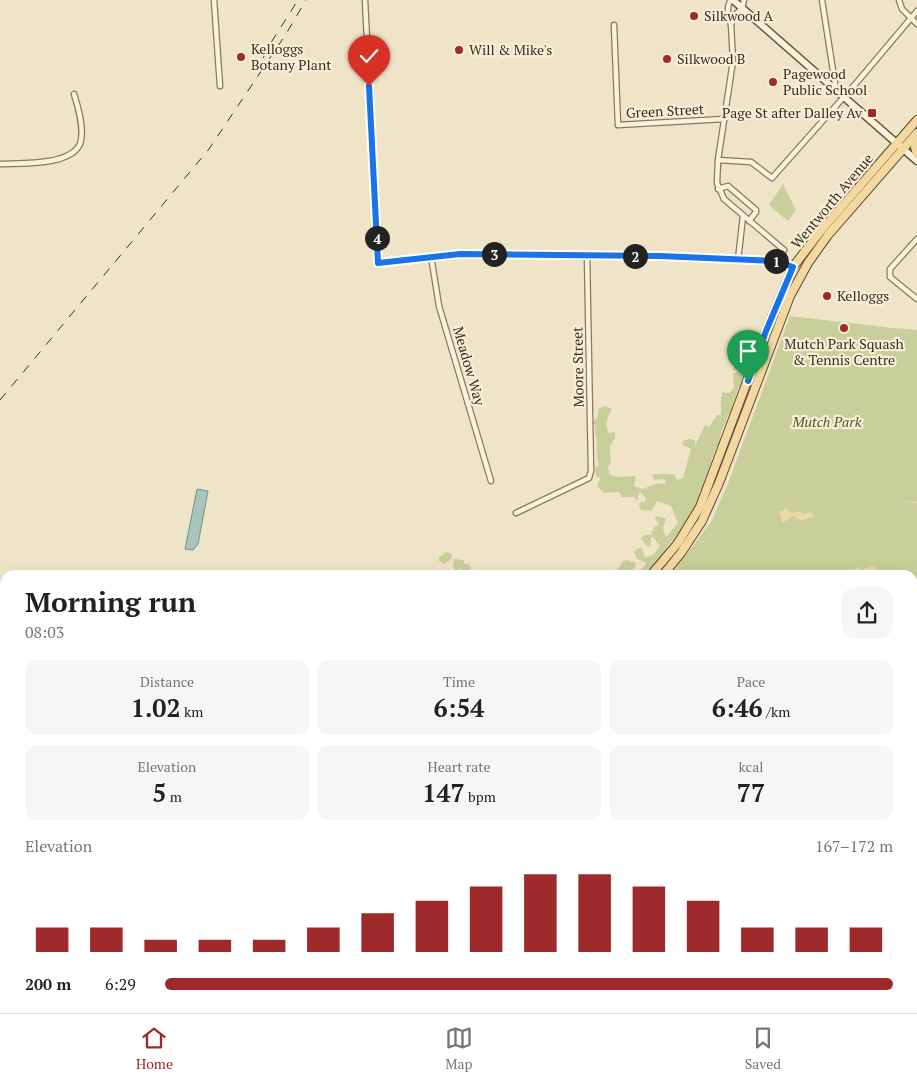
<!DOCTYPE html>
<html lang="en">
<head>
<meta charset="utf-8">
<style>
	body { margin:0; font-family:"PT Serif",serif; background:#f6f6f6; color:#222; height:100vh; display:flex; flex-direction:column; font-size:19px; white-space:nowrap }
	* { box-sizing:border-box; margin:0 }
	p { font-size:16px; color:#767676 }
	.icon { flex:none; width:28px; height:28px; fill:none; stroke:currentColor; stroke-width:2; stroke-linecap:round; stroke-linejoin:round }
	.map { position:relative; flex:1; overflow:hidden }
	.panel { position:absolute; left:0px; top:570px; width:918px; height:444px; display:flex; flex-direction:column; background:#fff; border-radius:15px 15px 0 0; box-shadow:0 5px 20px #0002 }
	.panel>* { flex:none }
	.pin { position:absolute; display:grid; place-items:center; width:42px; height:42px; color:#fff; margin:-51px -21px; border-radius:50% 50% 50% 0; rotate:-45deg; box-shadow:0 0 5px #0007 }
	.pin .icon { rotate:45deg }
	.km { position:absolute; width:25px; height:25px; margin:-12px; border-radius:50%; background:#222; color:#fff; font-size:14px; line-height:25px; text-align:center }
	.round { display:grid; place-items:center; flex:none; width:52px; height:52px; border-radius:15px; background:#f6f6f6 }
	.summary { display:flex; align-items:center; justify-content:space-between; height:85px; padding:0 25px }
	h1 { font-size:28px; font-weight:600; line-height:38px }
	.figures { display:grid; grid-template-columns:repeat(3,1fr); gap:8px; height:85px; padding:5px 25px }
	.figures div { display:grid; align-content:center; border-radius:12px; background:#f6f6f6; text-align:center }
	.figures b { font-size:25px; font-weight:600 }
	.figures small { font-size:14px; font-weight:400 }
	.figures p { font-size:14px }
	.chart { height:140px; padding:10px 25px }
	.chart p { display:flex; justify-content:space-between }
	.chart svg { width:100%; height:90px; margin-top:5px; stroke:#9e2a2b; stroke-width:6 }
	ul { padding:0 25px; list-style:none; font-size:16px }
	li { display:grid; grid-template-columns:80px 60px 1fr; align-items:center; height:38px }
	li i { height:12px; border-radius:6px; background:#9e2a2b }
	.dock { display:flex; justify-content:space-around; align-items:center; height:70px; border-top:1px solid #e0e0e0; background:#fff; font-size:14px; color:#767676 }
	.dock a { display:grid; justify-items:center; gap:2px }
	.dock .active { color:#9e2a2b }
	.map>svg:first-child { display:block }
	.green { fill:#c9cf9b }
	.sand { fill:#ecd9a5 }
	.water { fill:#a9c4bc; stroke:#6f938a }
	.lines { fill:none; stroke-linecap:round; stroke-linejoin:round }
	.street-casing { stroke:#8d765c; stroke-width:7 }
	.secondary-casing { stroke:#6f573f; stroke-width:9 }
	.primary-casing { stroke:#5b4430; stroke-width:10 }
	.street { stroke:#faf1dc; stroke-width:4.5 }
	.secondary { stroke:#faf1dc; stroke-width:6 }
	.primary { stroke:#f3d9a0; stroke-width:8 }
	.rail { stroke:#3d2e20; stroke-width:1; stroke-dasharray:9 9; stroke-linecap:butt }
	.route-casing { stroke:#fff; stroke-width:10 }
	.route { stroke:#1a73e8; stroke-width:6 }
	.poi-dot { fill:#9e2a2b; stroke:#f7eed8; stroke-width:2 }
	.labels { text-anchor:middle; stroke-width:4.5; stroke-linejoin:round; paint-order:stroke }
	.poi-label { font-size:14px; fill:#3d2e20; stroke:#f7eed8; text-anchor:start }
	.street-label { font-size:14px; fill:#3d2e20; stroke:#f7eed8 }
	.park-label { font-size:14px; font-style:italic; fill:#4d5a26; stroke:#f7eed8 }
</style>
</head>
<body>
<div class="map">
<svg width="917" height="1013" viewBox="0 0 917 1013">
	<rect width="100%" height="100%" fill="#f0e4c8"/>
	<g class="green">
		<polygon points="783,184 796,210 788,221 769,205"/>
		<polygon points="790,316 893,328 917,330 917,502 903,501 917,503 917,655 913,655 912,575 671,575 711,522 727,486"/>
		<path d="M748,343L754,346L755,348L750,358V364L746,371L743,381L738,389L732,405L734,409L733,413L728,415C726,424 717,437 720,445L716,447L709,467V476L705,477L703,489L699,492V500L697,501L699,502C694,510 690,518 685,525C682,531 676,534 674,541H671L658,561L659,562L646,575H636V572L641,571L642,568L646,564L645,562L637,559L634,552L637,549L642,548L645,558L654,554L660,546L653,537H651V546L648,547L641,539L644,535H652L651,532L653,531L654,527L659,525L655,519L656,516L666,518L663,529L666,537L678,523L671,506L657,501L651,511L641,510L639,504L642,501L644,502L646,498L640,492L638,496V501L634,497H622L619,492L604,493L598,487V481H600V478L596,476L595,468L599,465C596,457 597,451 597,444C597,437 594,433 596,426L593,423L598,416V409L605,406L612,409C607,418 604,424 609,433L615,432V438L610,446L611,462L608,467L609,474L617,477L636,476L634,486L643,489L655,484L666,483L665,479L654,480L652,474H674L677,480L683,478L691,449L682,445L683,441L689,439L695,440V446L705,425L709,427L717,415H721V398L723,391L725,393H729L734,388L733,373H736V371L733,370L735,361L737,359L736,356L737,346Z"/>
		<polygon points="445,551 452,554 452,558 445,564 439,561 439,557 444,554"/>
		<polygon points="454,559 463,560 465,564 469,564 471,567 468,575 459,575 463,572 461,568 456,572 453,566"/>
		<polygon points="628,560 631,563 631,561 636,563 635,568 626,574 614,575 623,561"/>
		<polygon points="92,1009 117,1009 116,1013 90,1013"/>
	</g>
	<g class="sand">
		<polygon points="785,508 792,513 800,511 802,514 811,512 814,515 811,518 799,520 793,516 784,522 782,522 779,511 783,511"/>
		<path d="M873,566L877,568C866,575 865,573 854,575L852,573L853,571L858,567L861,571L859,573H862L864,569Z"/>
	</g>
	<polygon class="water" points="197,489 208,491 198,544 193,550 185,549"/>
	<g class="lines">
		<defs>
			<g id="street">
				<polyline points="214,0 220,86"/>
				<polyline points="365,0 378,263 460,254 660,256 776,261 793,267"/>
				<path d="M731,0C726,6 728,18 731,24L733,61L718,160L717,183L724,199L784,250"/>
				<polyline points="822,0 836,90"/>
				<polyline points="899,0 902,9 917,24"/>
				<polyline points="731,24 735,15 742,8 744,0"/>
				<polyline points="614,25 618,125 724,119"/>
				<polyline points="718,160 751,162 772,178 858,81 917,11"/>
				<path d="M0,164C21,163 70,166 80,144C85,130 78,107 74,94"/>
				<polyline points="718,189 728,186 756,210 756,212 749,221"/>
				<polyline points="917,239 890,269 890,277 917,299"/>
				<polyline points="431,256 439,306 491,481"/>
				<polyline points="738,260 743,216"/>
				<polyline points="516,513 589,478 591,471 587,255"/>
				<polyline points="912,754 917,752"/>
				<polyline points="912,847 917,847"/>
				<polyline points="912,851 917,851"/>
				<polyline points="0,969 5,968"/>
				<polyline points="360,1009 360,1013"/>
				<polyline points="411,1009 411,1013"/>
				<polyline points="556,1009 557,1013"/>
				<polyline points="616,1009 617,1013"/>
				<polyline points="790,1009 792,1013"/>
				<polyline points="888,1009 912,1013"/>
				<polyline points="22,1013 39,1009"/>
				<polyline points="326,1013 333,1009"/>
				<polyline points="739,1013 742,1009"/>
			</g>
			<g id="secondary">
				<polyline points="733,0 917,161"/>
				<polyline points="912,660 917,660"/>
				<polyline points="490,1009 493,1013"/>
			</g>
			<g id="primary">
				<polyline points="917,139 915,147 917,154"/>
				<polyline points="651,575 678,543 700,507 766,331 793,267 819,233 917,120"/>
				<polyline points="663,575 681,553 702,521 719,483 790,296 808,263 828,235 917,133"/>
				<polyline points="0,898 5,897"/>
				<polyline points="912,930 917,931"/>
				<polyline points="912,940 917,940"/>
				<polyline points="648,1013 650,1009"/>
				<polyline points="656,1013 659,1009"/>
			</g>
		</defs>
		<use href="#street" class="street-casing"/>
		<use href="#secondary" class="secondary-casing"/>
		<use href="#primary" class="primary-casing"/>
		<use href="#street" class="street"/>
		<use href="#secondary" class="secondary"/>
		<use href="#primary" class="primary"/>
		<g class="rail">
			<polyline points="263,58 272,41 298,0"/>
			<polyline points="0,400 209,149 286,34 306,0"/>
		</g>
	</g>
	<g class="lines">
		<defs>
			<polyline id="route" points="369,86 378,263 460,254 660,256 776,261 793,267 766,331 748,381"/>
		</defs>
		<use href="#route" class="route-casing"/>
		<use href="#route" class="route"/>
	</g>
	<g class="poi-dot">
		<circle cx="694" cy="16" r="5"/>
		<circle cx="459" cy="50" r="5"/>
		<circle cx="241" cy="57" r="5"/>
		<circle cx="667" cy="59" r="5"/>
		<circle cx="773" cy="82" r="5"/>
		<rect x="867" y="108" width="10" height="10" rx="2.5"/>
		<circle cx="827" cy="296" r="5"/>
		<circle cx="844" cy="328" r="5"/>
	</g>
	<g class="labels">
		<g class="poi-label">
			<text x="704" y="21">Silkwood A</text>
			<text x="251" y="54">Kelloggs<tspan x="251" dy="16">Botany Plant</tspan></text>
			<text x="469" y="55">Will &amp; Mike's</text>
			<text x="677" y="64">Silkwood B</text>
			<text x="783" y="79">Pagewood<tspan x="783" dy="16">Public School</tspan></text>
			<text x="862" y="118" text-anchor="end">Page St after Dalley Av</text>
			<text x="837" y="301">Kelloggs</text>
			<text x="844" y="349" text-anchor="middle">Mutch Park Squash<tspan x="844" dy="16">&amp; Tennis Centre</tspan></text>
		</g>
		<g class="street-label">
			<text transform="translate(665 111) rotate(-3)" y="5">Green Street</text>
			<text transform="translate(832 201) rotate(-50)" y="5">Wentworth Avenue</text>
			<text transform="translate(469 366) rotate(74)" y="5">Meadow Way</text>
			<text transform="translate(578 367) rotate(-91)" y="5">Moore Street</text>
		</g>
		<g class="park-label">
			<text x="827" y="427">Mutch Park</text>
		</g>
	</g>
</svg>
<div class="pin" style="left:748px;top:381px;background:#1e9e55"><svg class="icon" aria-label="arrive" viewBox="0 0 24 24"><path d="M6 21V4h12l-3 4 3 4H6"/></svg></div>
<div class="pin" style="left:369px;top:86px;background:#d93025"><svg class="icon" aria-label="check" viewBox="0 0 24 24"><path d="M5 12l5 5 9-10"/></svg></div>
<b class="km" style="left:776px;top:261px">1</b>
<b class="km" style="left:635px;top:256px">2</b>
<b class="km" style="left:494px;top:254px">3</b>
<b class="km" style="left:377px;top:238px">4</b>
<section class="panel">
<div class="summary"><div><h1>Morning run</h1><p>08:03</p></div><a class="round"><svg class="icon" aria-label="share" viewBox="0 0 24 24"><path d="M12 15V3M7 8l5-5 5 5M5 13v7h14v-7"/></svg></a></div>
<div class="figures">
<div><p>Distance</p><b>1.02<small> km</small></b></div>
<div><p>Time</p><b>6:54</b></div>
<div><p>Pace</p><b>6:46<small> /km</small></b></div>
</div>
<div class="figures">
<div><p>Elevation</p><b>5<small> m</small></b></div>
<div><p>Heart rate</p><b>147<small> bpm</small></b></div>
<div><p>kcal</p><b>77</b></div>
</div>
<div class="chart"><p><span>Elevation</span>167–172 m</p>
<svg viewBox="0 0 160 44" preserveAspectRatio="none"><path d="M5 44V32M15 44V32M25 44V38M35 44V38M45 44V38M55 44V32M65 44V25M75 44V19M85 44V12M95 44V6M105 44V6M115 44V12M125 44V19M135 44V32M145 44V32M155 44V32"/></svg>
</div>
<ul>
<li><b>200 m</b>6:29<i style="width:100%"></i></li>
</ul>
</section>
</div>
<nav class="dock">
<a class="active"><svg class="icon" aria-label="home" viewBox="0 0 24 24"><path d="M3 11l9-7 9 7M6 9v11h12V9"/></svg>Home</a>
<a><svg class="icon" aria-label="map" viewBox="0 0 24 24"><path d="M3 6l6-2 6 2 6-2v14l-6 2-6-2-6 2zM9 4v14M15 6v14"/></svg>Map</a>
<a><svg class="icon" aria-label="saved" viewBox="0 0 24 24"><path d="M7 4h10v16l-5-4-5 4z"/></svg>Saved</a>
</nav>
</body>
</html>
